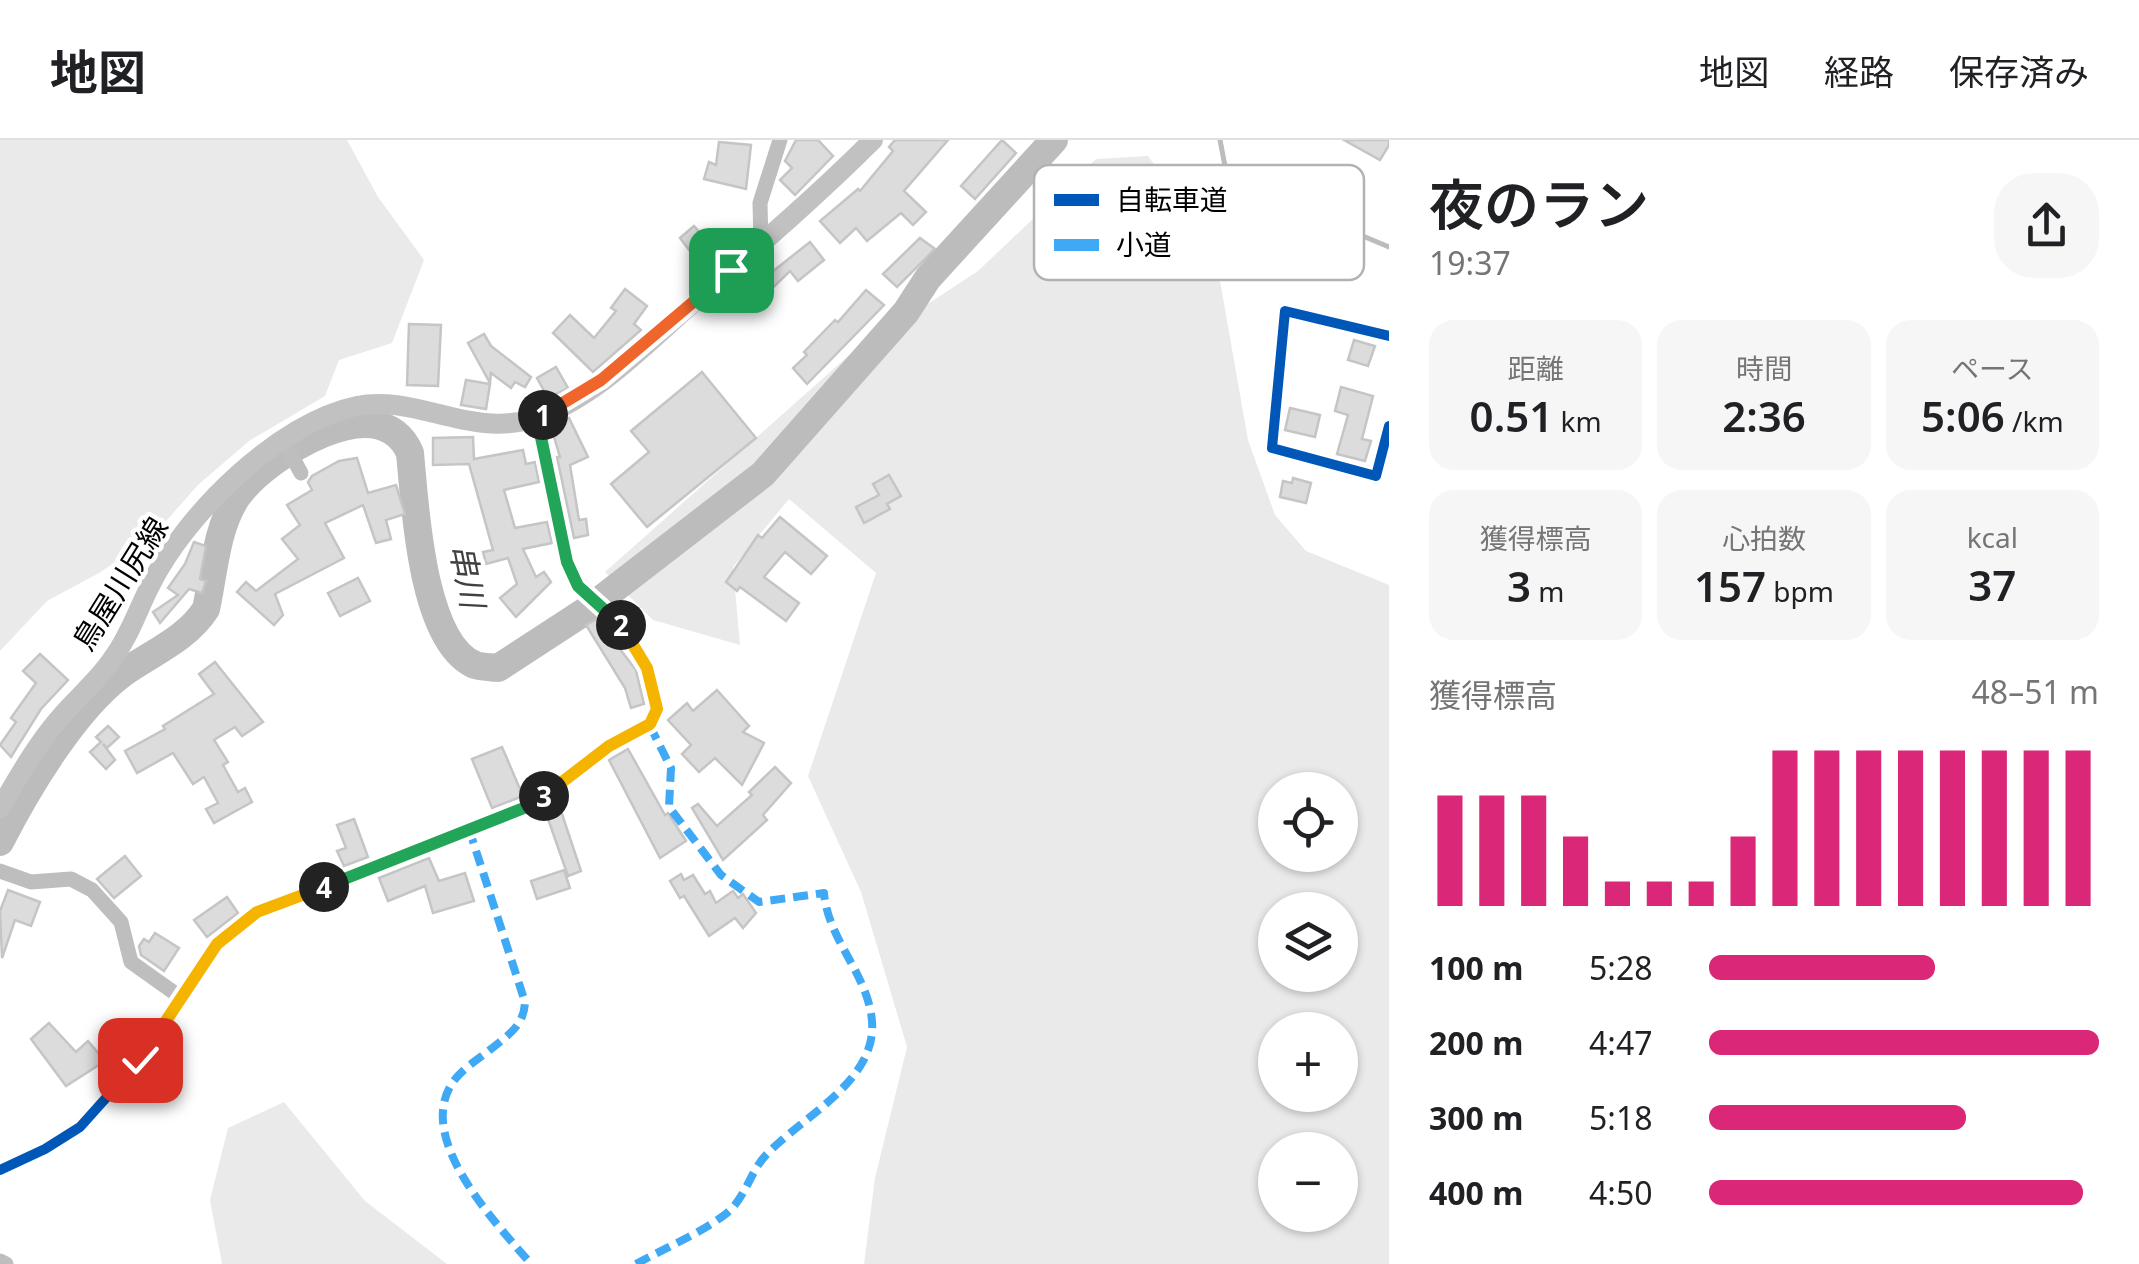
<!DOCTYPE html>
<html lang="ja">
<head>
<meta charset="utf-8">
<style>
	body { margin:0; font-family:"Noto Sans","Noto Sans JP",sans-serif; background:#f6f6f6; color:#202124; height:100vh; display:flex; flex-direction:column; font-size:38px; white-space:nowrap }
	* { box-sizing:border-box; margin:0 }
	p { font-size:32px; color:#757577 }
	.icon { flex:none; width:55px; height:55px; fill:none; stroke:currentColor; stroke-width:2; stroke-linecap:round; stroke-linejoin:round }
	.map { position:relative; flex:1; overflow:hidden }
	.details { display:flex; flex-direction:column; background:#fff; width:750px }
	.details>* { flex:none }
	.fabs { position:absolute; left:1258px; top:632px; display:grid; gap:20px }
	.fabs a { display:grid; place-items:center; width:100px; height:100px; border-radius:50%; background:#fff; box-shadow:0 2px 8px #0004; font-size:50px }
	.pin { position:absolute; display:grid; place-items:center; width:85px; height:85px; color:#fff; margin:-42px; border-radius:20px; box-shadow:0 5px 15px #0006 }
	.km { position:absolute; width:50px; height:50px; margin:-25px; border-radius:50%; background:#222; color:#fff; font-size:28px; line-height:50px; text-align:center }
	.round { display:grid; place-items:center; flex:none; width:105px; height:105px; border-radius:40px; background:#f6f6f6 }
	.summary { display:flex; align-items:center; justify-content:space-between; height:170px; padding:0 40px }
	h1 { font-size:55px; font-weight:600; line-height:75px }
	.stats { display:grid; grid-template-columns:repeat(3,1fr); gap:15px; height:170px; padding:10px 40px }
	.stats div { display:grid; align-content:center; border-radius:25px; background:#f6f6f6; text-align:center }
	.stats b { font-size:42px; font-weight:600 }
	.stats small { font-size:28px; font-weight:400 }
	.stats p { font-size:28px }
	.chart { height:280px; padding:20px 40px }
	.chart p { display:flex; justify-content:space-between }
	.chart svg { width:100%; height:180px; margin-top:10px; stroke:#db2777; stroke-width:6 }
	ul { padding:0 40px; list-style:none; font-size:32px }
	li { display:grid; grid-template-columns:160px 120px 1fr; align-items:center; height:75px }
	li i { height:25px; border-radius:12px; background:#db2777 }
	header { display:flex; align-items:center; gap:60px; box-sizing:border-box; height:140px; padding:0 50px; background:#fff; border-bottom:2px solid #e0e0e0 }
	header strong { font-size:48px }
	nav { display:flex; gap:55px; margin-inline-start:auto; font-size:35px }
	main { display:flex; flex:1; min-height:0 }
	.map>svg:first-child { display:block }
	.green { fill:#eaeaea; fill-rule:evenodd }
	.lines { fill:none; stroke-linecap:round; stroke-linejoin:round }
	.stream { stroke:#bcbcbc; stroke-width:5 }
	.river { stroke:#bcbcbc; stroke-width:28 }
	.building { fill:#dcdcdc; stroke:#c5c5c5; stroke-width:2.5 }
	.street { stroke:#bebebe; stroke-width:15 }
	.secondary { stroke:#c1c1c1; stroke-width:20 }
	.quiet { stroke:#3fa9f5; stroke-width:8; stroke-dasharray:15 8; stroke-linecap:butt }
	.cycleway-casing { stroke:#fff; stroke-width:16 }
	.cycleway { stroke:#0057b8; stroke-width:10 }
	.split-1-casing { stroke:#fff; stroke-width:20 }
	.split-2-casing { stroke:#fff; stroke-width:20 }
	.split-3-casing { stroke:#fff; stroke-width:20 }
	.split-4-casing { stroke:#fff; stroke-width:20 }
	.split-5-casing { stroke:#fff; stroke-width:20 }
	.split-1 { stroke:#f0652b; stroke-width:12 }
	.split-2 { stroke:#22a559; stroke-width:12 }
	.split-3 { stroke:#f5b400; stroke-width:12 }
	.split-4 { stroke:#22a559; stroke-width:12 }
	.split-5 { stroke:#f5b400; stroke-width:12 }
	.labels { text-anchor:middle; stroke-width:9; stroke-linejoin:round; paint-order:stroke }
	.street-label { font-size:30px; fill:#000; stroke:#fff }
	.water-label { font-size:32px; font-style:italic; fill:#404040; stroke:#fff }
	.key { fill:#fff; stroke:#b2b2b2; stroke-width:2.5 }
	.key-label { font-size:28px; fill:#000 }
</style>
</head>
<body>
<header>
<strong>地図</strong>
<nav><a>地図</a><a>経路</a><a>保存済み</a></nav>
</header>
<main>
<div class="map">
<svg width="1389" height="1124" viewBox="0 0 1389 1124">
	<rect width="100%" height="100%" fill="#fff"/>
	<g class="green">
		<polygon points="0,0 347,0 378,57 424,120 392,203 339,220 325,256 249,301 198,345 151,398 99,433 47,461 0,511"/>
		<path d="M1148,16L1214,107L1248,300L1275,375L1306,411L1389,445V1124H864L875,1038L907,907L861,752L808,636L876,433L789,359L733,427L740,505L653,480L605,432L847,217L978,131L1096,19ZM1275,650H1340V715H1275ZM1275,770H1340V835H1275ZM1275,890H1340V955H1275ZM1275,1010H1340V1075H1275Z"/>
		<polygon points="284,962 365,1061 447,1124 222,1124 210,1060 228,988"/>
	</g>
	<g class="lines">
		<polyline class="stream" points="1220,0 1234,73 1247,89 1270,103 1290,107 1358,94 1389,107"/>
		<path class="river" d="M0,702C27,649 74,570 122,534C151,513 186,500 206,469C214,433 216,388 237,357C265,317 380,243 410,313C415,364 421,502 475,525C481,527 491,527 498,528L587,470L763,334L906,172L928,138L1054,0"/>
	</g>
	<g class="building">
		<polygon points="796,0 818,0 833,16 795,55 780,40 792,28 785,21"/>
		<polygon points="895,0 948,0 904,51 926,72 913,85 901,73 867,101 856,88 840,103 820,81 858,49 860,51 893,11 889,7"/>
		<polygon points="1002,0 1016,13 975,59 961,46"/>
		<polygon points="1344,0 1389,0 1389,5 1380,20"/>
		<polygon points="719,2 751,5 746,49 704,39 709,22 716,25"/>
		<polygon points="694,86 703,96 706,92 726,114 706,132 680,98"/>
		<polygon points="920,98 935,109 897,147 883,134"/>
		<polygon points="810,102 824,120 798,141 790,131 759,161 742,145 765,124 772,132"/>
		<polygon points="625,149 647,166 634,184 641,190 593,232 553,193 570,175 594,198 616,171 611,168"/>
		<polygon points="866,150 884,165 807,244 793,228 807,215 804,212 835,180 838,182"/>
		<polygon points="409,184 441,185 438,246 407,245"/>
		<polygon points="484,194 491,206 531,237 525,247 515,242 511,248 491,233 490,243 468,203"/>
		<polygon points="1354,200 1375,206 1368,226 1348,220"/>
		<polygon points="556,227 568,248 548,258 537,238"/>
		<polygon points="702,232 756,298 647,387 611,344 649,312 631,291"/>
		<polygon points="466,240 490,244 486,269 461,265"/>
		<polygon points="1341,247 1373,256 1362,299 1371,301 1365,321 1337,314 1348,275 1335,271"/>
		<polygon points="1290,268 1320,275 1315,297 1285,290"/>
		<polygon points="569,278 588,317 570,325 579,380 586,379 588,395 574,398 557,317 560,317 551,287"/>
		<polygon points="473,297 474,319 523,310 526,324 535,322 539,342 504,350 515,388 547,382 552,403 523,409 536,437 544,432 551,442 516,477 500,458 517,444 508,418 486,424 483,412 493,410 469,324 433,325 433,298"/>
		<polygon points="357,318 368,353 396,345 405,374 386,380 391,399 376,403 363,365 325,383 344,418 275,454 283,475 274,485 237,452 246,442 256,451 298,419 282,399 300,385 287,365 312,350 308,342 312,336 339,321"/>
		<polygon points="889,335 901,356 887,364 890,369 864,383 856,367 879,355 873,344"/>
		<polygon points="1293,338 1311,343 1306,363 1280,357 1283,341 1292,343"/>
		<polygon points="780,377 827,416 811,434 785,412 764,437 799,463 786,481 740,447 737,451 726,442 758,395 762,398"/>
		<polygon points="194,402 206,406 200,439 206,441 202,453 189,449 160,483 153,472 178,455 168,448 185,424"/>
		<polygon points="358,438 370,461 340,476 328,453"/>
		<polygon points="597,479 636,530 644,564 631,568 625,548 586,485"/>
		<polygon points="40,514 68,540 41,569 11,617 0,605 16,582 11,578 36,543 23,531"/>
		<polygon points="215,522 263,582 242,596 235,587 214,600 228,622 223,625 238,652 245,648 252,662 214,683 206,669 218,663 204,637 193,644 173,613 137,633 125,611 165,589 163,586 214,554 199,534"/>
		<polygon points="717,550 749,586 743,592 764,603 742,645 715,618 699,632 682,614 691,605 668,580 687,563 693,571"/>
		<polygon points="108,586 119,597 107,608 103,604 115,620 106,629 90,612 101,602 96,597"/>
		<polygon points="502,607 523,656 492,668 472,619"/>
		<polygon points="628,609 665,675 668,673 686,701 660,718 609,620"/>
		<polygon points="775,627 791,643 763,675 767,680 723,720 692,668 698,664 717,686 752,655 749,652"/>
		<polygon points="561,671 581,731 568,736 547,676"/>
		<polygon points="354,679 368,717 344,726 337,711 346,708 337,685"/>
		<polygon points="125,716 141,736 114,758 97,739"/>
		<polygon points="429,718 439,741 465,733 474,761 433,773 425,746 388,761 379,738"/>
		<polygon points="564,730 570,748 537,759 531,741"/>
		<polygon points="681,734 684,740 693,735 705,754 710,751 716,763 733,751 738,758 743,754 756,773 743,788 735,778 709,796 684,756 680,758 670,741"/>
		<polygon points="8,750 40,762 31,786 15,780 2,818 0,771"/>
		<polygon points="227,757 238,773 207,797 194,780"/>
		<polygon points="155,793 179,808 164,831 141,815 139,806 144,799 149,802"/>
		<polygon points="49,883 76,912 88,901 105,921 66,946 31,899"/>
	</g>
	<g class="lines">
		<g class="street">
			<polyline points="761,105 760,63 780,0"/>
			<polyline points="1389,196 1285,171 1272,308 1376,336 1389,286"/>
			<polyline points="282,298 301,333"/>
			<polyline points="0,731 31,742 71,739 92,750 121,782 131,822 183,859"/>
			<polyline points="0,1030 45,1009 80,987 140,920 217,804 257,772 534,664 609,606 649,584 657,569 647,528 628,492 579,446 567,422 537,277"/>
			<polyline points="0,1121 6,1124"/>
		</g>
		<path class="secondary" d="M0,668C18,638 35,607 58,580C75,559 98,541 113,518C130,495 138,469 151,444C186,374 279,282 357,266C416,254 470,299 536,278C596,258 648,202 694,162C755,109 816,57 873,0"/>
		<g class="quiet">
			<path d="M469,689L525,862C524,886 508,895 491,909C477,920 460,930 451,945C417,1002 497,1084 531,1124"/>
			<path d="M636,1124C665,1108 697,1095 723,1076C746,1060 749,1032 767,1014C803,976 877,941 872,881C868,834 828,800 824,753L759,762L721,735L669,667L671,628L649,584"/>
		</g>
		<defs>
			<g id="cycleway">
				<polyline points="1389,196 1285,171 1272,308 1376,336 1389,286"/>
				<polyline points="0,1030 45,1009 80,987 140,920 217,804 257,772 534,664 609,606 649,584 657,569 647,528 628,492 579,446 567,422 537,277"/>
			</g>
		</defs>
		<use href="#cycleway" class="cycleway-casing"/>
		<use href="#cycleway" class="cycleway"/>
	</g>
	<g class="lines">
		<defs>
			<polyline id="split-1" points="543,275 601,240 731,130"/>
			<polyline id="split-2" points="543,275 537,278 567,422 578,446 621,485"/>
			<polyline id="split-3" points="544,656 609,606 650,584 657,569 647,528 621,485"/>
			<polyline id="split-4" points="324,747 534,664 544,656"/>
			<polyline id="split-5" points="140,920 217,804 257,772 324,747"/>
		</defs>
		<use href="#split-1" class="split-1-casing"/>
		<use href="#split-2" class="split-2-casing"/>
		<use href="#split-3" class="split-3-casing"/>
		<use href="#split-4" class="split-4-casing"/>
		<use href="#split-5" class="split-5-casing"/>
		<use href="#split-1" class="split-1"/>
		<use href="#split-2" class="split-2"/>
		<use href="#split-3" class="split-3"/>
		<use href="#split-4" class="split-4"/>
		<use href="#split-5" class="split-5"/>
	</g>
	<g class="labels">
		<g class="street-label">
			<text transform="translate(121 444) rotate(-58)" y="10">鳥屋川尻線</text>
		</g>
		<g class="water-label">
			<text transform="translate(467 436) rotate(79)" y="11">串川</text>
		</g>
	</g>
	<rect x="1034" y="25" width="330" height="115" rx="15" class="key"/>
	<rect x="1054" y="54" width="45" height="12" fill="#0057b8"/>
	<rect x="1054" y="99" width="45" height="12" fill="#3fa9f5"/>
	<g class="key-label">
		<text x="1116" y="70">自転車道</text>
		<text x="1116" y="115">小道</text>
	</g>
</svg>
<div class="fabs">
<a><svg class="icon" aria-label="locate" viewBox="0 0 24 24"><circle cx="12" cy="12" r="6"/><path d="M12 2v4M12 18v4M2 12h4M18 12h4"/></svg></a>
<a><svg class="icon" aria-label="layers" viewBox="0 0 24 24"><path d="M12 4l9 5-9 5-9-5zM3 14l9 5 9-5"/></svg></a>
<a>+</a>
<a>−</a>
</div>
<div class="pin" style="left:731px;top:130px;background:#1e9e55"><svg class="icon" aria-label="arrive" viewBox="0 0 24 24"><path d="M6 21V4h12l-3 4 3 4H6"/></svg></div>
<div class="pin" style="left:140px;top:920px;background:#d93025"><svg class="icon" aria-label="check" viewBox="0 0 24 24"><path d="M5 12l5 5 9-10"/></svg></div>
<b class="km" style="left:543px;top:275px">1</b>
<b class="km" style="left:621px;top:485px">2</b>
<b class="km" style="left:544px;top:656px">3</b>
<b class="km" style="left:324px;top:747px">4</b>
</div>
<section class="details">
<div class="summary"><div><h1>夜のラン</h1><p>19:37</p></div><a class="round"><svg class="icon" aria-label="share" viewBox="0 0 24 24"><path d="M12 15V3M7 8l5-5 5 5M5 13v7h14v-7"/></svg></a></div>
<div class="stats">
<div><p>距離</p><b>0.51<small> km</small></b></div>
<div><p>時間</p><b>2:36</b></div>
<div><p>ペース</p><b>5:06<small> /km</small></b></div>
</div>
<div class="stats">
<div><p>獲得標高</p><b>3<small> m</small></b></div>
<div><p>心拍数</p><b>157<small> bpm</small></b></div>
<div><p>kcal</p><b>37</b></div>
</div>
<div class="chart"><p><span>獲得標高</span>48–51 m</p>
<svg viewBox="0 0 160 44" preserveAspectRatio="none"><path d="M5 44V17M15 44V17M25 44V17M35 44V27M45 44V38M55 44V38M65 44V38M75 44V27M85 44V6M95 44V6M105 44V6M115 44V6M125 44V6M135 44V6M145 44V6M155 44V6"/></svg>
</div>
<ul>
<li><b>100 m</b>5:28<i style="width:58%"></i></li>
<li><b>200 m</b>4:47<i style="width:100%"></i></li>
<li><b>300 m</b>5:18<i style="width:66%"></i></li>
<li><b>400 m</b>4:50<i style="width:96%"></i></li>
</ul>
</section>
</main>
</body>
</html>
